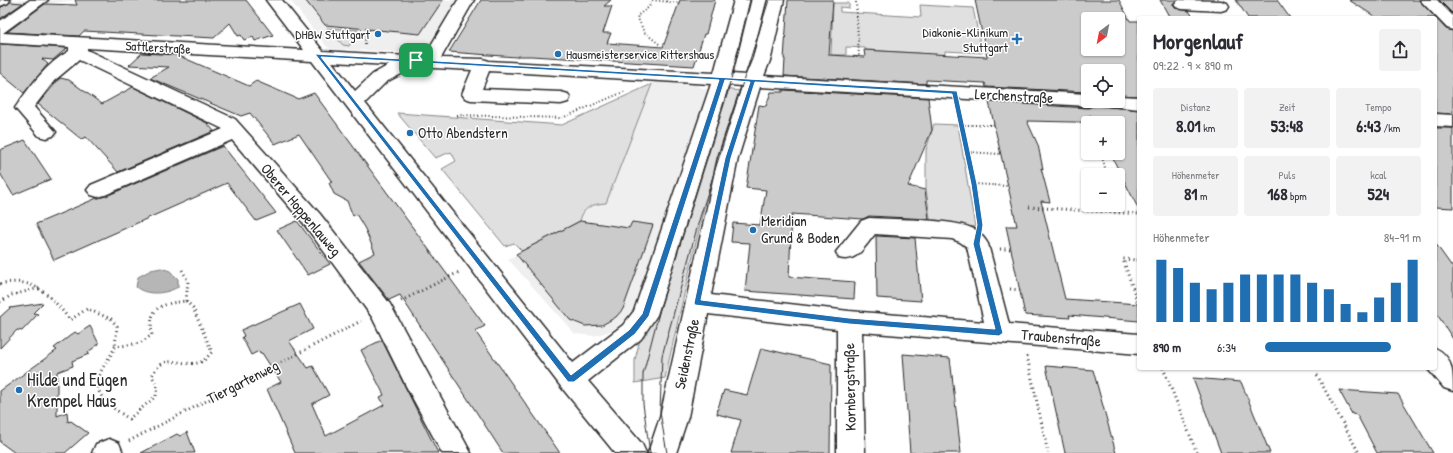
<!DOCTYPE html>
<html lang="de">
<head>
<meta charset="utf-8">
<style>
	body { margin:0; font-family:"Patrick Hand",sans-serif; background:#f2f2f3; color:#2b2b33; height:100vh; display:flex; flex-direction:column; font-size:15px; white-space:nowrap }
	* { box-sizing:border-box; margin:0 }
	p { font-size:13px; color:#7c7c81 }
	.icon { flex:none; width:22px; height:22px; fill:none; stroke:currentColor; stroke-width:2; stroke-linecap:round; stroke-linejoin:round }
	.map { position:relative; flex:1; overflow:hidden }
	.drawer { position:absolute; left:1137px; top:16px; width:300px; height:354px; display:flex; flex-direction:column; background:#fff; border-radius:4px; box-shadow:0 1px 3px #0004 }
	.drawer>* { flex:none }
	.needle { width:26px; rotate:212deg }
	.tools { position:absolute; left:1081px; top:12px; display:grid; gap:8px }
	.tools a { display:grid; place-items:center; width:44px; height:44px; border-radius:4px; background:#fff; box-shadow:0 1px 3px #0004; font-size:20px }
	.pin { position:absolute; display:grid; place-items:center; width:34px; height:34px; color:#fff; margin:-17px; border-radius:8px; box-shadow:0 2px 6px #0006 }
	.round { display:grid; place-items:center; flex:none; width:42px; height:42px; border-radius:4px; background:#f2f2f3 }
	.overview { display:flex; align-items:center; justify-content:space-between; height:68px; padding:0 16px }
	h1 { font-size:22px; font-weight:700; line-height:30px }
	.figures { display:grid; grid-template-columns:repeat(3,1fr); gap:6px; height:68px; padding:4px 16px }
	.figures div { display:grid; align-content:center; border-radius:4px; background:#f2f2f3; text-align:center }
	.figures b { font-size:17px; font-weight:700 }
	.figures small { font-size:11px; font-weight:400 }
	.figures p { font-size:11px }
	.chart { height:112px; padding:8px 16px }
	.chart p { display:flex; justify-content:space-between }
	.chart svg { width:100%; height:72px; margin-top:4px; stroke:#1f6fb2; stroke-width:6 }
	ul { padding:0 16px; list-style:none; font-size:13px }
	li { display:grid; grid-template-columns:64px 48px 1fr; align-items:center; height:30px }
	li i { height:10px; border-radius:5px; background:#1f6fb2 }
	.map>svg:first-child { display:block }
	.built { fill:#efefef }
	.green { fill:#e0e0e0; stroke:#868686 }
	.water { fill:#b6b6b6; stroke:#7e7e7e }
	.building { fill:#cbcbcb; stroke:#2b2b2b; fill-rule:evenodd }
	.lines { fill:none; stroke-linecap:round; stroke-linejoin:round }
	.minor-casing { stroke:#2b2b2b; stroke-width:3 }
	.path-far1 { stroke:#2b2b2b; stroke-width:2; stroke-dasharray:1 2.5; stroke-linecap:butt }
	.path { stroke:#2b2b2b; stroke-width:3; stroke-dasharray:1 3.5; stroke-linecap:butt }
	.minor { fill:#fff; fill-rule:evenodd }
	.tram { stroke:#2b2b2b; stroke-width:1 }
	.route { fill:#1f6fb2; stroke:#fff; fill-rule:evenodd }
	.poi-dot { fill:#1f6fb2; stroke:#fff; stroke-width:1.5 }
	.labels { text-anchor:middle; stroke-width:3; stroke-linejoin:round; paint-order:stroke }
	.far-poi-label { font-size:13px; fill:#2b2b2b; stroke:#fff; text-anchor:end }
	.far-street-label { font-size:13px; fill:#2b2b2b; stroke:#fff }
	.street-label { font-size:15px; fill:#2b2b2b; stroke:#fff }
	.poi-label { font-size:15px; fill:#2b2b2b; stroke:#fff; text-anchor:start }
	.near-poi-label { font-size:18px; fill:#2b2b2b; stroke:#fff; text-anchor:start }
</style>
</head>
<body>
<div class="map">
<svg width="1453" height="453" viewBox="0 0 1453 453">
	<rect width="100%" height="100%" fill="#fff"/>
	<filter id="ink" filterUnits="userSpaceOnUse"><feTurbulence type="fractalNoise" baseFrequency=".025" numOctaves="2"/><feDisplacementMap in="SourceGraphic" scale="8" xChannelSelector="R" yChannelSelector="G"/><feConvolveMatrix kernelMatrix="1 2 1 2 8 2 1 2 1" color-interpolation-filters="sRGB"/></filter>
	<g filter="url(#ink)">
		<g class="built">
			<polygon points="0,0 79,0 40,4 0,30"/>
			<polygon points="290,0 462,0 429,50 420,53 331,49 327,47"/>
			<polygon points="653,81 694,84 707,90 705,98 633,308 624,321 611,331 594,336 575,334 508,259 580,221 581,214 587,208 596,204 606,202"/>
		</g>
		<g class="green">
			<polygon points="833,3 849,3 849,8 840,7 840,12 921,17 920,5 973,8 982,53 945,51 945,55 866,50 865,48 846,47 846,55 831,55"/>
			<polygon points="327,28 358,30 349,46 343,45"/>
			<path d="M652,84L606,203C593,204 583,207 580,221L522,251L514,243L505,246L442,169L456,161L451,152L435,158L397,113L562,125Z"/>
			<polygon points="722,89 741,91 704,207 665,378 635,383 635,360 643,326"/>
			<polygon points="934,124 958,125 975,227 931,225 926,189 926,150"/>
		</g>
		<path class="water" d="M161,268L170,271L178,279V287C166,294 147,296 136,287L138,277L151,270Z"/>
		<g class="building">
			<polygon points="75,0 246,0 273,35 255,41 253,37 244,40 241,35 238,36 230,23 214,38 84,31 79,36 7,32 45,4 77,5"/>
			<polygon points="305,0 443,0 420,34 325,25"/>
			<polygon points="481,0 611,0 604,6 612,6 603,33 611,33 607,43 663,47 680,0 715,0 706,34 704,34 694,66 531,56 518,56 516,57 449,52"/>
			<path d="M788,0H833L829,55L865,57L864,50L987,57L975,0H1119L1130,21H1139V96L1118,95V71H1088V92L986,87L985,83L926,80V84L784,76L785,59H784ZM1088,19H1118V49H1088Z"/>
			<polygon points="1160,0 1177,0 1173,4 1175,8 1189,11 1194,18 1170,18"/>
			<polygon points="1236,0 1277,0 1290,18 1248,18"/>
			<polygon points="1349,0 1419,0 1446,29 1453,31 1453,114 1435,113 1435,18 1377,18"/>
			<polygon points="1439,0 1453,0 1453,14"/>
			<polygon points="10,2 23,3 0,19 0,8"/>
			<polygon points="0,44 67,48 53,60 42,59 48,64 24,93 0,73"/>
			<polygon points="142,53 177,55 249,86 256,81 298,99 314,93 485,326 475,331 560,453 503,453 400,295 389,300 359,261 375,253 365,229 356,214 353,216 347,201 334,194 329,183 332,182 299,134 275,144 250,113 241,116 150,78 169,67 129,65"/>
			<polygon points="60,78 69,80 102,104 133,87 207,123 214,131 118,172 86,137 81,139 38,104"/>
			<polygon points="783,90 928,98 932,130 908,186 925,190 929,219 869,216 863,219 834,217 792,214 789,277 855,282 854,299 745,291 750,243 731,242 733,223 760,225 766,190 746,188 755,131 759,105 766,106 771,92 783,92"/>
			<polygon points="1099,101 1102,106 1139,110 1139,210 1110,153 1118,153 1118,123 1027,121 1038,145 1043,169 1041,168 1050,202 1041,201 1065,299 1139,304 1139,321 1069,315 1070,318 1025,315 1006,226 1017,226 989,102 1088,108 1095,105"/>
			<polygon points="1435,128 1453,128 1453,208 1435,207"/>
			<polygon points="25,140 51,179 13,195 0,173 0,150"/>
			<polygon points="223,146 276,213 256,221 227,183 54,260 36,224 97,198 106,196"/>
			<polygon points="297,221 330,264 308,275 277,230"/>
			<polygon points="580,221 629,228 632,222 653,225 623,309 616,317 602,325 585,326 570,320 516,254"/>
			<polygon points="876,236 915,238 921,301 877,298"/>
			<polygon points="1435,243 1453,268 1453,339 1435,311"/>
			<polygon points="43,303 33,313 38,314 22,331 17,330 0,348 0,317 10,308"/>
			<polygon points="300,304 313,329 289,341 308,368 313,366 329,395 312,404 326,436 384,405 380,397 384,395 361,350 382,340 438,453 295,453 267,389 281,382 262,353 260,354 259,351 251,355 242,337 244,336 241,330"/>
			<polygon points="90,326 99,344 88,352 89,354 72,361 73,366 57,372 57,416 67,412 68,422 71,421 88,433 65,453 15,453 0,442 0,391 57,350 54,348 75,332 78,334"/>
			<polygon points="761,348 831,364 830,453 731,453 741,420 717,414 718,408 724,390 747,395"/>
			<polygon points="903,354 950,358 961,453 910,453"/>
			<polygon points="1046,366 1093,370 1116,453 1065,453"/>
			<polygon points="1193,378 1241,382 1270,453 1221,453"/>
			<polygon points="1339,390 1398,394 1433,453 1377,453 1357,415 1352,414"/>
			<polygon points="187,432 195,453 141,453 177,434 180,436"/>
		</g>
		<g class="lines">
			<defs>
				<g id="minor">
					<polygon points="0,0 10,0 8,3 0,6"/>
					<path d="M30,0H48L3,33L304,50L266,0H282L323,51L424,57L458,0H474L441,58L483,59L489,61L714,73L734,0H750L732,74L746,75L753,58L768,0H784L771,58L764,76L1088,94V101H1097L1095,104L1088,106L760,87L738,158L711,295L849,311L984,322L967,247L960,242L952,239L875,234C864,247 857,263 839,258L836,252L861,221L869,218C895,220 955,218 976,230C981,234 985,239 988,244L1009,324L1139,334V354L862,332L865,453H837V329L708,314L688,417L676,453H648L660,417L718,158L742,86L729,85L657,315L641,339L588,381L642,444L646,453H615L562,388L312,61L87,48V50L235,119L320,214L390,304L471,453H442L406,386L372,317L304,224L232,140L105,195L98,197L91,195L87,190L91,185L223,129L79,60L54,81L34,107L56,132L53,136L46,138L39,136L15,108C30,86 46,64 69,51V47L0,43V21ZM332,62L389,65L373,74L355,91ZM415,67L472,70L462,94L465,98L471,100L561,104L568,102L570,98L568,94L561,92L482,89L489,71L711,84L634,311L623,325L573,363L365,103L386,82Z"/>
					<polygon points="1179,0 1221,1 1227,3 1229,6 1227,9 1221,11 1182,9 1176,7 1174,4"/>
					<polygon points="1420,0 1437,0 1453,16 1453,30 1447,28"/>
					<polygon points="1118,96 1139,97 1139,109 1102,105 1100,101 1118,101"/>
					<polygon points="1435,114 1453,115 1453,127 1435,126"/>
					<path d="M1435,348C1453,356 1453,372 1453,391L1444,388L1427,368H1435Z"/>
					<polygon points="109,439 119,443 123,453 92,453 96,444"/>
				</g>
			</defs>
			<use href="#minor" class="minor-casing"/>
			<g class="path-far1">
				<polyline points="856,2 859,57"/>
				<polyline points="365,44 365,38 370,29"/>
				<polyline points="659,44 644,32 637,16 649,7 652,0 680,3"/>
				<polyline points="958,109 975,194"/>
				<polyline points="457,115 562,118 626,91"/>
				<polyline points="1090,115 1092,123"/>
				<polyline points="961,125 995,125"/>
				<polyline points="967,152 1001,154"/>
				<polyline points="1101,153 1107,175"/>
				<polyline points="974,184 1008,186"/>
			</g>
			<g class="path">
				<polyline points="975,193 979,220"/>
				<polyline points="1029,207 1139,214"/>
				<polyline points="1000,249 1011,249"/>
				<polyline points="1138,260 1123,259 1139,307"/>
				<polyline points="182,270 188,281 186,301"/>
				<path d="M0,284C34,276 50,295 70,320L87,309L111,319L117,326L115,347"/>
				<polyline points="1010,289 1020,290"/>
				<path d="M186,301L193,308L212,352C209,355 206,359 203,361C186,370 164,349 152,376L157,386L156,396L129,419C114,408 90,396 100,374C104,364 111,356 115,347L140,343L152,335C148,306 161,304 186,301Z"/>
				<polyline points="401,301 459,272"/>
				<polyline points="0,302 12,295 40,288"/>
				<polyline points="1027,356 1048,453"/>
				<polyline points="1163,368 1197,453"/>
				<polyline points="1317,375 1359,453"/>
				<polyline points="129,441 361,321"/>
			</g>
			<use href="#minor" class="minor"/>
			<g class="tram">
				<polyline points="650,453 643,404 643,374 661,305 731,79 750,0"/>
				<polyline points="667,453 660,412 662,356 700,217 769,0"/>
			</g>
		</g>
	</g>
	<path class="route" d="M315,54L957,91L977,184L983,225L980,244L1003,333L999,336L849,324L695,305L694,303L725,158L750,82L725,80L649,316L635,334L574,382H568ZM321,57L719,80L642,314L629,330L571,375ZM755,82L952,94L971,184L977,225L973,244L995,329L849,318L701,300L731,158Z"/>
	<g class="poi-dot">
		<circle cx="378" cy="34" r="4"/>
		<path d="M1015 33h4v4h4v4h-4v4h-4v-4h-4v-4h4z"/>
		<circle cx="558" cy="54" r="4"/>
		<circle cx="410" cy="133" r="4"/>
		<circle cx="753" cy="230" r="4"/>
		<circle cx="19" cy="390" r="4"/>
	</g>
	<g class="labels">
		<g class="far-poi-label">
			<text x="1008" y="37">Diakonie-Klinikum<tspan x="1008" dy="15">Stuttgart</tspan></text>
			<text x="370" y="39">DHBW Stuttgart</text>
			<text x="566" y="59" text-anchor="start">Hausmeisterservice Rittershaus</text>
		</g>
		<g class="far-street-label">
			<text transform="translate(158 47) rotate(3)" y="5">Sattlerstraße</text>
		</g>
		<g class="street-label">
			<text transform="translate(1014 96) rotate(3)" y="5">Lerchenstraße</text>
			<text transform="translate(301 210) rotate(50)" y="5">Oberer Hoppenlauweg</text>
			<text transform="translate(1061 338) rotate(5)" y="5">Traubenstraße</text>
			<text transform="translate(687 354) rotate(-78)" y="5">Seidenstraße</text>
			<text transform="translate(243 382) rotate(-27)" y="5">Tiergartenweg</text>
			<text transform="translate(850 387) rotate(-91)" y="5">Kornbergstraße</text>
		</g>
		<g class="poi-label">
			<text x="418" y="138">Otto Abendstern</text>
			<text x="761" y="226">Meridian<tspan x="761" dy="17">Grund &amp; Boden</tspan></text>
		</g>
		<g class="near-poi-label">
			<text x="27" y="386">Hilde und Eugen<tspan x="27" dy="21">Krempel Haus</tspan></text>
		</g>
	</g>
</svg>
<div class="tools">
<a><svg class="needle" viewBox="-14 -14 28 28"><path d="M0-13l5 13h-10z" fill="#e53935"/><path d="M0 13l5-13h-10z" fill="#7c7c81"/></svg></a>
<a><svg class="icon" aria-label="locate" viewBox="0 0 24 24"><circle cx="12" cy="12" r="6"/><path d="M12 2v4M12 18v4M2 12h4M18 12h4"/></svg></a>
<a>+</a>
<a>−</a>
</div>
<div class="pin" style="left:416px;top:60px;background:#1e9e55"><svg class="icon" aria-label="arrive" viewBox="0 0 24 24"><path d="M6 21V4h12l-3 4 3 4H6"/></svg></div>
<section class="drawer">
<div class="overview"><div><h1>Morgenlauf</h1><p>09:22 · 9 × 890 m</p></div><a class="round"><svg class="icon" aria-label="share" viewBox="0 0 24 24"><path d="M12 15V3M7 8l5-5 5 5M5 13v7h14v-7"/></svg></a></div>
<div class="figures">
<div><p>Distanz</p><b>8.01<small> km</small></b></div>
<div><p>Zeit</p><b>53:48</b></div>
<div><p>Tempo</p><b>6:43<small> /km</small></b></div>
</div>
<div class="figures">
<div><p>Höhenmeter</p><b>81<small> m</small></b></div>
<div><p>Puls</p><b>168<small> bpm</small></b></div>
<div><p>kcal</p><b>524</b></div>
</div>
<div class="chart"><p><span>Höhenmeter</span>84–91 m</p>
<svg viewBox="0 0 160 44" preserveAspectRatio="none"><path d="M5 44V6M15 44V11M25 44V20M35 44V24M45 44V20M55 44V15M65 44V15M75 44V15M85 44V15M95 44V20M105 44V24M115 44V33M125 44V38M135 44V29M145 44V20M155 44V6"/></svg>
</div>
<ul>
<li><b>890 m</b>6:34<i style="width:81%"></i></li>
</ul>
</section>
</div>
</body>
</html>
